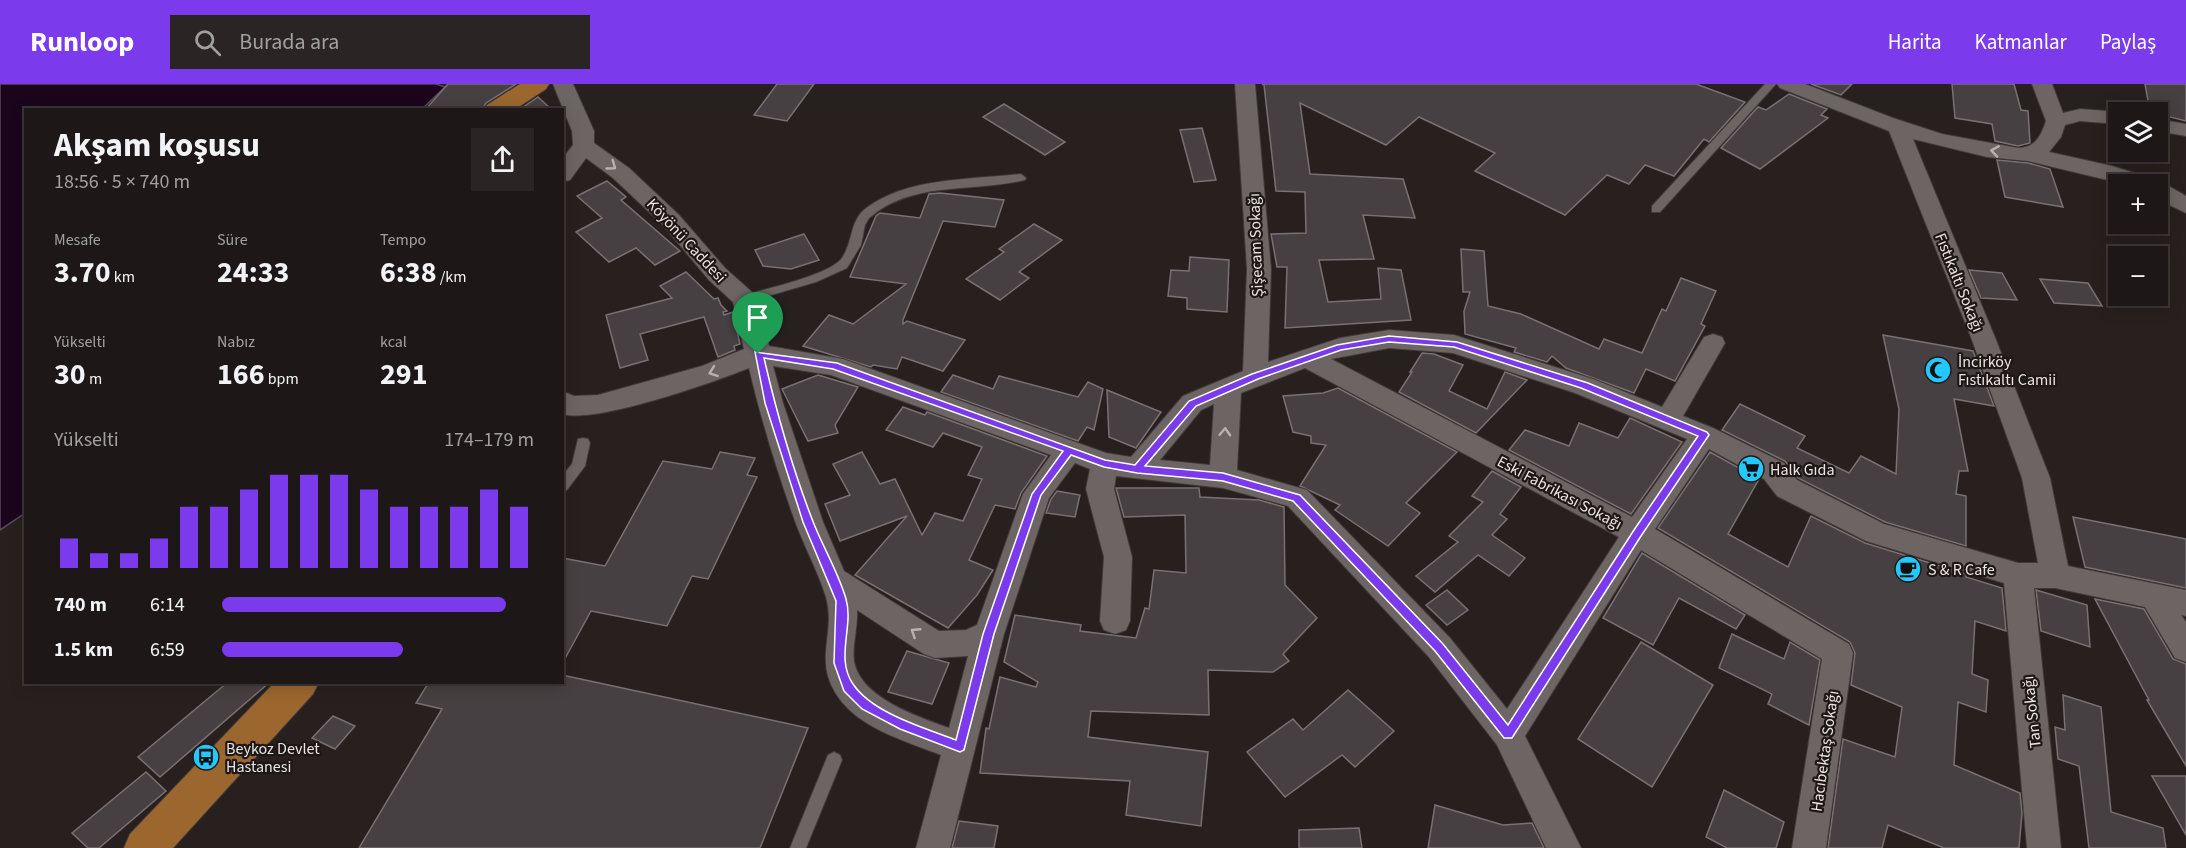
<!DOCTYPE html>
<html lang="tr">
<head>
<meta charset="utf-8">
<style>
	body { margin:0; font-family:"Source Sans 3",sans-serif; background:#2a2524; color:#f1f3f6; height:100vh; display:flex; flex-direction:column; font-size:22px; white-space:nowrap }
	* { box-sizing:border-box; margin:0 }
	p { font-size:20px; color:#a0a0a1 }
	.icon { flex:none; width:33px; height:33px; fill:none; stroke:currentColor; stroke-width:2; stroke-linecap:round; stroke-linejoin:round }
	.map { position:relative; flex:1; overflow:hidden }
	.sheet { position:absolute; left:24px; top:24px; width:540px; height:576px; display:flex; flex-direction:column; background:#1d1817; border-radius:0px; box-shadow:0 3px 15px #0003,0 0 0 2px #3b3736 }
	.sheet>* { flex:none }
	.buttons { position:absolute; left:2108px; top:18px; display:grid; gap:12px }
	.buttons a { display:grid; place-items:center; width:60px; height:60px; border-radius:0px; background:#1d1817; box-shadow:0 3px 15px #0003,0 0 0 2px #3b3736; font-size:30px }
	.pin { position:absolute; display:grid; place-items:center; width:51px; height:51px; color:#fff; margin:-62px -26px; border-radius:50% 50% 50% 0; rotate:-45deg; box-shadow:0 0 6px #0007 }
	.pin .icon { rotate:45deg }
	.round { display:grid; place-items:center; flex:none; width:63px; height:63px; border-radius:0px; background:#2a2524 }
	.head { display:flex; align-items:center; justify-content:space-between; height:102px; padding:0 30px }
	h1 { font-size:33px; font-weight:700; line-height:45px }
	.stats { display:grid; grid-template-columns:repeat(3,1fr); gap:9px; height:102px; padding:6px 30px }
	.stats div { display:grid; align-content:center }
	.stats b { font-size:30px; font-weight:700 }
	.stats small { font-size:16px; font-weight:400 }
	.stats p { font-size:16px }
	.chart { height:168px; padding:12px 30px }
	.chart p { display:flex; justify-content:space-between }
	.chart svg { width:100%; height:108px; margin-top:6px; stroke:#7c3aed; stroke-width:6 }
	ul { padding:0 30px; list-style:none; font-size:20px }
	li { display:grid; grid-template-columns:96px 72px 1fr; align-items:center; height:45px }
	li i { height:15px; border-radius:8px; background:#7c3aed }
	header { display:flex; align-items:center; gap:36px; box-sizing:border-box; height:84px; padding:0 30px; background:#7c3aed; color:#fff }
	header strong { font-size:28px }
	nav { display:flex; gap:33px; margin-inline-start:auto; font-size:21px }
	.search { width:420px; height:54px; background:#2a2524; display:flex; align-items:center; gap:15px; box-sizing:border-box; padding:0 21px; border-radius:0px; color:#a0a0a1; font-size:22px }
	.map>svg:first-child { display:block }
	.water { fill:#1a051d; stroke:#584859; stroke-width:1.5 }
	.building { fill:#474042; stroke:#787073; stroke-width:1.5 }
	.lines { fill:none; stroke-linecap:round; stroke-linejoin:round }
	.service-casing { stroke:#403a39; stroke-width:2 }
	.minor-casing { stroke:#403a39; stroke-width:2 }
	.primary-casing { stroke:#403a39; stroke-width:2 }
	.service { fill:#6c6563; fill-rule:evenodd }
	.minor { fill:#6c6563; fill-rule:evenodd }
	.primary { fill:#9b672f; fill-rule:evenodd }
	.oneway { stroke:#b7b2b0 }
	.route { fill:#7c3aed; stroke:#fff; stroke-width:1.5; fill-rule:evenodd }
	.labels { text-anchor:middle; stroke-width:4.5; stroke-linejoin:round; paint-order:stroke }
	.street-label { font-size:16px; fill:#e9e5e4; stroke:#1d1716 }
	.poi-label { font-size:16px; fill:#e9e5e4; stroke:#1d1716; text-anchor:start }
</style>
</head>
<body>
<header>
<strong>Runloop</strong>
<div class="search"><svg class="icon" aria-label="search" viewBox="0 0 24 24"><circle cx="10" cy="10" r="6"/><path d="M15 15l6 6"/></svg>Burada ara</div>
<nav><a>Harita</a><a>Katmanlar</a><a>Paylaş</a></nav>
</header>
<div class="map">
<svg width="2186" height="764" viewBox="0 0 2186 764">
	<rect width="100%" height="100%" fill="#27201f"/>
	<polygon class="water" points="0,0 436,0 445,3 422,25 26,26 25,429 0,446"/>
	<g class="building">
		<polygon points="448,0 516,0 486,19 482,26 425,26"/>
		<polygon points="777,0 814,0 787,37 754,31"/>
		<polygon points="1262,0 1696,0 1745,18 1709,58 1704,55 1674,92 1645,81 1629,100 1607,91 1565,131 1475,87 1495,69 1419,33 1386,61 1300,19 1310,90 1403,95 1415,134 1363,131 1374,175 1319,176 1328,218 1381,215 1378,184 1401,186 1411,236 1285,244 1287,183 1277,183 1271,150 1306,149 1305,108 1276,107 1264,1"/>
		<polygon points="1811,0 1852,0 1841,11"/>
		<polygon points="1952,0 2014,0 2021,26 2028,27 2030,59 2018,62 1995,57 1992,40 1955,34"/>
		<polygon points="2145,0 2186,0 2186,37 2150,28"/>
		<polygon points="1789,10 1827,25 1821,31 1828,34 1760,85 1721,64 1758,23 1766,26"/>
		<polygon points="538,13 552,26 519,26"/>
		<polygon points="1004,20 1065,58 1045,71 983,33"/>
		<polygon points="1202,44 1216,96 1194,98 1180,46"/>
		<polygon points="1997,76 2028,79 2050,85 2063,123 2005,113"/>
		<polygon points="607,97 626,113 621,116 680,167 655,181 636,164 609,178 576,148 602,134 577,112"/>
		<polygon points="940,109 1004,116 995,143 943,137 903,236 903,240 907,237 965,256 943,287 902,273 897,285 873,281 871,283 803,262 829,231 853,240 906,200 850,193 876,132 880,129 920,134 929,110"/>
		<polygon points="1034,140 1062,156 1019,188 1029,194 1000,216 966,195 1004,168 999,165"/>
		<polygon points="804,150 819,176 791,185 763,182 755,166"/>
		<polygon points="1461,165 1484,167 1488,222 1521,230 1599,265 1604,255 1642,269 1662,225 1666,227 1681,194 1716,207 1701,240 1705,242 1675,297 1646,285 1634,309 1566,284 1552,272 1547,278 1514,268 1516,264 1465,250 1464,227 1470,208 1463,208"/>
		<polygon points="1190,173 1229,176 1227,228 1187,225 1187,214 1168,212 1171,186 1189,187"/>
		<polygon points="1969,186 2002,189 2017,216 1981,214"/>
		<polygon points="686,188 714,215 718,214 721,221 727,227 723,228 724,231 733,228 740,260 734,262 735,266 718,273 704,233 640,250 648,276 620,284 606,231 672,214 660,202"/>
		<polygon points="2040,195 2088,199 2102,222 2054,219"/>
		<polygon points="1883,251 1973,267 1994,322 1954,315 1968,387 1959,387 1956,410 1966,412 1966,462 1885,438 1798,394 1785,377 1722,346 1740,320 1805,352 1797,364 1849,389 1861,372 1896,390 1899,325"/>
		<polygon points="1422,269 1434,270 1463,281 1449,307 1487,325 1505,288 1527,296 1476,349 1399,308 1412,288 1410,288"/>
		<polygon points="818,291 858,303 835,341 838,349 808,357 782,305"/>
		<polygon points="953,291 993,305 999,292 1078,313 1088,298 1103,305 1094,346 1087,343 1078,357 941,308"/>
		<polygon points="1338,304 1457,368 1406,419 1420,429 1388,462 1335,426 1340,421 1300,402 1326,361 1311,359 1311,352 1293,348 1283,312 1323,309"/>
		<polygon points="1107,306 1161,328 1136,364 1109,353"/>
		<polygon points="903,323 925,331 927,328 1047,372 1021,409 1015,425 995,421 969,476 993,486 977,511 948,544 855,491 907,432 840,457 825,420 850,411 833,380 862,368 880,400 895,395 922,451 935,429 963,437 982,395 968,391 982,363 943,349 933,363 886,346"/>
		<polygon points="1630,334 1682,358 1631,430 1509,366 1525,346 1569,362 1579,339 1618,354"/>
		<polygon points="720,368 755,374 747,391 757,393 708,495 692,492 667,542 591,527 562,580 562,474 605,482 663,377 712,385"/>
		<polygon points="1710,368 1759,395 1728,450 1788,483 1811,432 1865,459 1966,490 1966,493 2002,504 2006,547 1975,537 1972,590 1988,596 1986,628 1958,618 1954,681 2020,709 2022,729 2019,764 1944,764 1888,741 1882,764 1828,764 1843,655 1895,673 1902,623 1851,601 1855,569 1850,558 1658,444"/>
		<polygon points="1492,387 1521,403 1500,430 1507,435 1492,451 1525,474 1509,492 1478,471 1435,508 1416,492 1458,458 1449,452 1483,418 1472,412"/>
		<polygon points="1116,404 1199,404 1200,413 1259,416 1284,423 1285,501 1317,534 1283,570 1289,577 1273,588 1208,586 1209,631 1091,627 1088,653 1208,668 1201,742 1126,731 1130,697 980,689 986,644 989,645 1000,593 1036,603 1038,598 1004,578 1015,531 1081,541 1080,547 1136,554 1145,524 1149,525 1154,486 1186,489 1185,431 1124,433"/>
		<polygon points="1057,407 1080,411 1075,433 1046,429 1051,415"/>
		<polygon points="2073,433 2186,455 2186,504 2085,483"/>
		<polygon points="1642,469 1745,531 1736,545 1679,514 1653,561 1603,534"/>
		<polygon points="1447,506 1468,526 1447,541 1426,521"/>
		<polygon points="2036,506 2087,521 2090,563 2041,547"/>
		<polygon points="2095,515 2144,525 2173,575 2186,580 2186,682 2147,616 2149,616"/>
		<polygon points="1732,550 1784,575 1790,558 1820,576 1809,641 1768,620 1772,610 1719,584"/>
		<polygon points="1641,558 1713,601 1652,703 1578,655"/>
		<polygon points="907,567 949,579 932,620 888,608"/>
		<polygon points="562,591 808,644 760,764 359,764 442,625 416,619 429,598 562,598"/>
		<polygon points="228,598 270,598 160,693 138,673"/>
		<polygon points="1348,606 1394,647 1355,683 1342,671 1285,713 1247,668 1293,635 1303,646"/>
		<polygon points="2063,611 2101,623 2111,728 2163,744 2166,764 2089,764 2079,682 2058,675 2055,643 2065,646"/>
		<polygon points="333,632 355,642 335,665 312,654"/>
		<polygon points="146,688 166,707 99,764 88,764 72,749"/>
		<polygon points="2152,692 2186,692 2186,751"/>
		<polygon points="1724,706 1784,738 1776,764 1727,764 1706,753"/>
		<polygon points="1435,721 1503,741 1532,739 1544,764 1428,764"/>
		<polygon points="959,737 998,742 994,764 952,764"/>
		<polygon points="1359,744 1362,764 1299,764 1299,746"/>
	</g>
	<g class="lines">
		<defs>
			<g id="service">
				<polygon points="1765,0 1776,0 1660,128 1652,128 1652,122"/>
				<path d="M1021,90L1026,94L1025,96C973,109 913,96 869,134L865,141L861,161L847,184L816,198L744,219L738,215L740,212C762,206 830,191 842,174C853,158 850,137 865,125C907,93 971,96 1021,90Z"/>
				<polygon points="583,354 588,355 590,359 585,382 567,406 562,407 562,392 572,380 578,355"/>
				<polygon points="834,668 840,671 842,676 806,764 790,764 828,671"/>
			</g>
			<g id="minor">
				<path d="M553,0H573L594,47V59L629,84L679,131L725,184L753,209L769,262L843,275L1106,369L1131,373L1183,312L1243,287L1247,185L1235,0H1255L1271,185L1268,278L1340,254L1389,246L1454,251L1593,295L1662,323L1704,253L1713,250L1722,253L1725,259L1683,332L1713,344L1784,379L1797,396L1884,440L2018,479H2038L2022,394L1972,256L1889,47L1780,4L1777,0H1805L1893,34L1942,50L2018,64C2035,64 2041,52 2046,37L2032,0H2052L2063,29L2080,25L2121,28H2118V40L2080,37L2065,41L2061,53L2049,68L2112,82L2154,95L2156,98L2165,100L2186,112V129L2157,115V100H2124L2028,77L1987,73L1913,55L1996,256L2050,394L2068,482L2186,506V532L2181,531L2186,538V578L2175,574L2145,523L2055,504H2034L2061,764H2027L2004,499L1866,457L1777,412L1764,395L1709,365L1655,445L1849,560L1853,569L1826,764H1792L1822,575L1641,466L1525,652L1581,764H1546L1497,661L1428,572L1288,422L1223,404L1116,392L1114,405L1132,473L1130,537L1126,546L1115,550L1104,546L1100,537L1104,473L1086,405L1090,385L1075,379L1049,414L1004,550L950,764H916L941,671C908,658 865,646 842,618C810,578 837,552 826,513C818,487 804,462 795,437C777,387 761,335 749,284C714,298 596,340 562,330V307L574,312L598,311L702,282L744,265L733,218L709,196L663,141L613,94L586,74L570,96L562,98V75L573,61L572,47ZM1389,264L1453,269L1575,309L1687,355L1632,433L1331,275ZM773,282L831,291L1051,371L1023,410L977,541L966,546L939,547L844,487L823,438L783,319ZM1305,284L1619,453L1507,625L1450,554L1307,406L1237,386L1241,309ZM1214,320L1210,381L1160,376L1201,326ZM857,526L924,570L935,574L968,572L949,644C919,633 860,614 854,577C852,561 858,543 857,526Z"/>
				<polygon points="2157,35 2186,40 2186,52 2157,47"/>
			</g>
			<g id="primary">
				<polygon points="520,0 549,0 546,5 514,26 484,26 487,21"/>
				<polygon points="275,598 319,598 313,610 173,764 124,764 130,750"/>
			</g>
		</defs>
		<use href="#service" class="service-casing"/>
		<use href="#minor" class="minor-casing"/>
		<use href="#primary" class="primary-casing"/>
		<use href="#service" class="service"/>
		<use href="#minor" class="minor"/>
		<use href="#primary" class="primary"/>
	</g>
	<defs><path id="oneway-chevron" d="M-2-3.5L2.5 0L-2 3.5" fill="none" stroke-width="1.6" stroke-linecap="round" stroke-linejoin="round" transform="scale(1.5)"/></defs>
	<g class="oneway">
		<use href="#oneway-chevron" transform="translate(1995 67) rotate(-171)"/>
		<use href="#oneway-chevron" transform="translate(612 82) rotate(36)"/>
		<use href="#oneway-chevron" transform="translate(713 288) rotate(160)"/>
		<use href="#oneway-chevron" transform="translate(1225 348) rotate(-87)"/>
		<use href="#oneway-chevron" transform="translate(915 548) rotate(-147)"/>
	</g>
	<path class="route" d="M1389,252L1457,258L1588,299L1707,348L1709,351L1641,452L1512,654H1504L1435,567L1293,417L1223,397L1137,389L1104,383L1071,371L1041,411L994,550L964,666L960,668L900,645L862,625L844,607L834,579L836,517L803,438L765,319L755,268L837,279L1105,376L1135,381L1189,317L1252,290L1337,261ZM1389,258L1454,263L1581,304L1698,352L1634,446L1508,641L1443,560L1300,411L1223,389L1145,382L1196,322L1258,295L1341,266ZM764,274L833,285L1063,367L1032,410L983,550L956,656C925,644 872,629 853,600C835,574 854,542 846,515C839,490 824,465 814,440C793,387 777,330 764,274Z"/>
	<defs>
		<symbol id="mosque-disc" viewBox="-11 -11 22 22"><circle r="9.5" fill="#23c9fe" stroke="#1d1716"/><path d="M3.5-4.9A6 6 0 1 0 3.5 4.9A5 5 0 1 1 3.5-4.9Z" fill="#111"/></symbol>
		<symbol id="supermarket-disc" viewBox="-11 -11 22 22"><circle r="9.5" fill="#23c9fe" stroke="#1d1716"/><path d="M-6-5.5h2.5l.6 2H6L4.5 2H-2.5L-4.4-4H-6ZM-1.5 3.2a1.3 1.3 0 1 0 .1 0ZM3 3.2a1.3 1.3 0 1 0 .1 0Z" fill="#111"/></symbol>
		<symbol id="cafe-disc" viewBox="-11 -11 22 22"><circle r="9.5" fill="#23c9fe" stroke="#1d1716"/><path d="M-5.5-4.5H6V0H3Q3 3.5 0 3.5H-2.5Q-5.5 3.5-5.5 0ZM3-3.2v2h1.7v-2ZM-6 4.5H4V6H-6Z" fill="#111"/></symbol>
		<symbol id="bus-disc" viewBox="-11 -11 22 22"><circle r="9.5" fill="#23c9fe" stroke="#1d1716"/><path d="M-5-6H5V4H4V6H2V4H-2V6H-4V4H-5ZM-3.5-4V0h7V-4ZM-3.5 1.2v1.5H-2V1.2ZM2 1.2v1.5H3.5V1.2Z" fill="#111"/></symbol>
	</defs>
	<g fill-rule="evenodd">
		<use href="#mosque-disc" x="1923" y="271" width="30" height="30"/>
		<use href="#supermarket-disc" x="1736" y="370" width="30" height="30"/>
		<use href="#cafe-disc" x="1893" y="470" width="30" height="30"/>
		<use href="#bus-disc" x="191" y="658" width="30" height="30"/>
	</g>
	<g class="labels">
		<g class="street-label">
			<text transform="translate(687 156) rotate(47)" y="6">Köyönü Caddesi</text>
			<text transform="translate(1255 161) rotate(-92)" y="6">Şişecam Sokağı</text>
			<text transform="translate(1960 198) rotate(68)" y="6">Fıstıkaltı Sokağı</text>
			<text transform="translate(1560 408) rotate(28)" y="6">Eski Fabrikası Sokağı</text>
			<text transform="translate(2031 628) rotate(-96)" y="6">Tan Sokağı</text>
			<text transform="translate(1824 667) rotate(-82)" y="6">Hacıbektaş Sokağı</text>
		</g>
		<g class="poi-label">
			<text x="1958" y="283">İncirköy<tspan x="1958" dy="18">Fıstıkaltı Camii</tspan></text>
			<text x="1770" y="391">Halk Gıda</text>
			<text x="1928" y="491">S &amp; R Cafe</text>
			<text x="226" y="670">Beykoz Devlet<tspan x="226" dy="18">Hastanesi</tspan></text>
		</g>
	</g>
</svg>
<div class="buttons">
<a><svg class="icon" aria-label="layers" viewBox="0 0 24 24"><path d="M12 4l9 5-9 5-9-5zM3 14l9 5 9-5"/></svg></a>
<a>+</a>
<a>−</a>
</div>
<div class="pin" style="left:758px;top:270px;background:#1e9e55"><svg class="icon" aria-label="arrive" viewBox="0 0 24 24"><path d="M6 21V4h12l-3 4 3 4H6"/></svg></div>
<section class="sheet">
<div class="head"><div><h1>Akşam koşusu</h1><p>18:56 · 5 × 740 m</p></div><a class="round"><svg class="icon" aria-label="share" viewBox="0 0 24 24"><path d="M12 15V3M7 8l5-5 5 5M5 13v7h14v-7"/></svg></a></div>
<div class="stats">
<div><p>Mesafe</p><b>3.70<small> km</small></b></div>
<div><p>Süre</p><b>24:33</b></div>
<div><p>Tempo</p><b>6:38<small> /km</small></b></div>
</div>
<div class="stats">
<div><p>Yükselti</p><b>30<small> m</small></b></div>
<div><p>Nabız</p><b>166<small> bpm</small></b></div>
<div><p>kcal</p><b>291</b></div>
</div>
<div class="chart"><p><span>Yükselti</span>174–179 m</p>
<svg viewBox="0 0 160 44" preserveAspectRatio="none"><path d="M5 44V32M15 44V38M25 44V38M35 44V32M45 44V19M55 44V19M65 44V12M75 44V6M85 44V6M95 44V6M105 44V12M115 44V19M125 44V19M135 44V19M145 44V12M155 44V19"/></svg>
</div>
<ul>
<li><b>740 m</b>6:14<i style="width:91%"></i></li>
<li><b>1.5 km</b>6:59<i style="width:58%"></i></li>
</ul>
</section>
</div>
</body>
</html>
